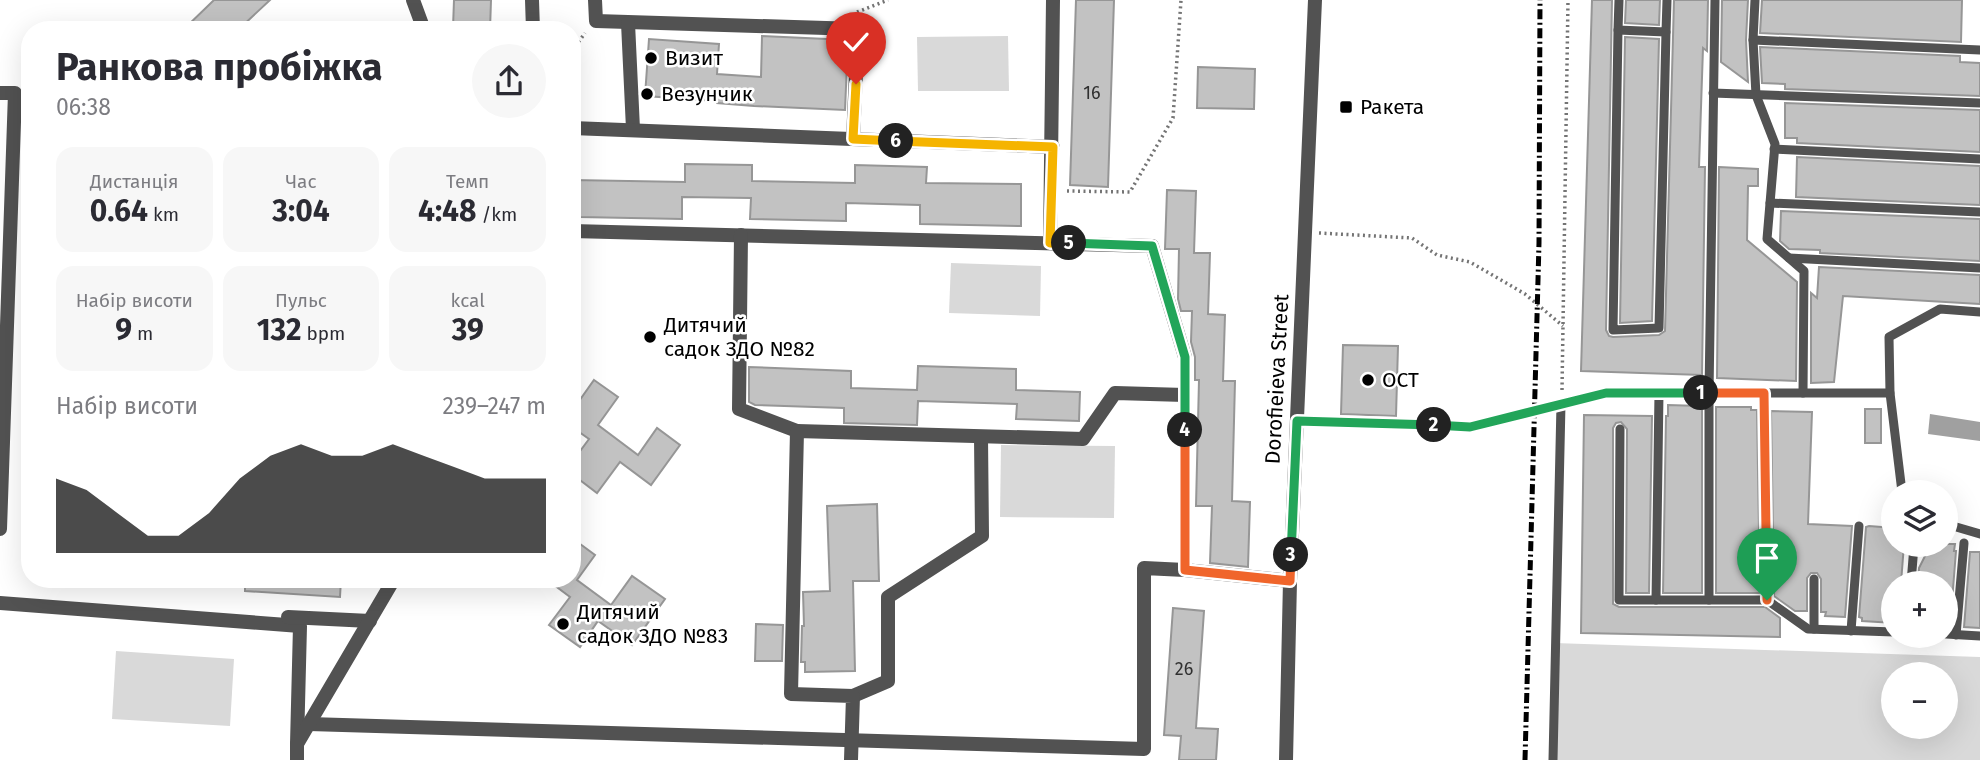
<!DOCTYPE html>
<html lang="uk">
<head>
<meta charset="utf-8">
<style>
	body { margin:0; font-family:"Fira Sans",sans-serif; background:#f7f7f7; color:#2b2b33; height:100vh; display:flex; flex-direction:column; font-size:26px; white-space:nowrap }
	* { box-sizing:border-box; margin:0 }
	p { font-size:23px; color:#7c7c81 }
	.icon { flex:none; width:38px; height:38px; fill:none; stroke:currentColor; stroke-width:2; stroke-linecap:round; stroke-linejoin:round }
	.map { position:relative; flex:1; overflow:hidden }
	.details { position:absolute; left:21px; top:21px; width:560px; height:567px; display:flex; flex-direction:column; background:#fff; border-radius:28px; box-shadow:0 7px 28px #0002 }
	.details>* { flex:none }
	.controls { position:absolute; left:1881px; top:480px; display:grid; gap:14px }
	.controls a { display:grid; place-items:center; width:77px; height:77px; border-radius:50%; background:#fff; box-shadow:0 7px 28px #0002; font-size:35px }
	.pin { position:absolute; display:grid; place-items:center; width:60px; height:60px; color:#fff; margin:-72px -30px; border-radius:50% 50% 50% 0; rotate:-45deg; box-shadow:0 0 7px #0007 }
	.pin .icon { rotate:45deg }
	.km { position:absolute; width:35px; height:35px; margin:-18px; border-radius:50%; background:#222; color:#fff; font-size:19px; line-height:35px; text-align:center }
	.round { display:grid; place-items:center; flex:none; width:74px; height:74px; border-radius:37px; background:#f7f7f7 }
	.overview { display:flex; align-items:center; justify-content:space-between; height:119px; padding:0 35px }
	h1 { font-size:38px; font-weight:700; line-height:52px }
	.stats { display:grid; grid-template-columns:repeat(3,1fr); gap:10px; height:119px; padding:7px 35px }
	.stats div { display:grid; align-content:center; border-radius:18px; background:#f7f7f7; text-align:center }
	.stats b { font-size:30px; font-weight:700 }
	.stats small { font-size:19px; font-weight:400 }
	.stats p { font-size:19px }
	.chart { height:196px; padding:14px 35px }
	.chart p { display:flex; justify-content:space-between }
	.chart svg { width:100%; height:126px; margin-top:7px; fill:#000; opacity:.7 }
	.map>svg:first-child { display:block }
	.green { fill:#d9d9d9; fill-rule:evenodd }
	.water { fill:#a0a0a0 }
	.building { fill:#c2c2c2; stroke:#969696; stroke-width:2 }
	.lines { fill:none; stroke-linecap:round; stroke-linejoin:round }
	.path { stroke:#747474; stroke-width:3.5; stroke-dasharray:2 3.5; stroke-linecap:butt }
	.service { stroke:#525252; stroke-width:9 }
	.minor { stroke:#525252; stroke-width:14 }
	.tertiary { stroke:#525252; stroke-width:14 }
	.rail { stroke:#000; stroke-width:5; stroke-dasharray:10 3.5 2 3.5; stroke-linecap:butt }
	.split-1-casing { stroke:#fff; stroke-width:14 }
	.split-2-casing { stroke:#fff; stroke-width:14 }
	.split-3-casing { stroke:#fff; stroke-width:14 }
	.split-4-casing { stroke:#fff; stroke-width:14 }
	.split-5-casing { stroke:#fff; stroke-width:14 }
	.split-6-casing { stroke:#fff; stroke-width:14 }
	.split-7-casing { stroke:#fff; stroke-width:14 }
	.split-1 { stroke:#f0652b; stroke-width:9 }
	.split-2 { stroke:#22a559; stroke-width:9 }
	.split-3 { stroke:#22a559; stroke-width:9 }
	.split-4 { stroke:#f0652b; stroke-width:9 }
	.split-5 { stroke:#22a559; stroke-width:9 }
	.split-6 { stroke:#f5b400; stroke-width:9 }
	.split-7 { stroke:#f5b400; stroke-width:9 }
	.poi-dot { fill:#000; stroke:#fff; stroke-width:2.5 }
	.labels { text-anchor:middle; stroke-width:5; stroke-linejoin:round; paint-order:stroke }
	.number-label { font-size:18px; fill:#303030 }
	.poi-label { font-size:21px; fill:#000; stroke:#fff; text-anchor:start }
	.street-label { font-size:21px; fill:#000; stroke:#fff }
</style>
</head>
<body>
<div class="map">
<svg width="1980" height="760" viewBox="0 0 1980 760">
	<rect width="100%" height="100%" fill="#fff"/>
	<g class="green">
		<polygon points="1008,36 1009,91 918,91 917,37"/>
		<polygon points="951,263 1041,266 1040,316 949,313"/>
		<polygon points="1001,445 1115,446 1114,518 1000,517"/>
		<path d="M1554,643L1980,657V760H1552ZM1894,674H1946V726H1894Z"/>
		<polygon points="116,651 234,659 230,726 112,719"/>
	</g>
	<polygon class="water" points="1930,414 1980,422 1980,441 1928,434"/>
	<g class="building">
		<polygon points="214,0 270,0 238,30 183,30"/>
		<polygon points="454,0 491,0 490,30 453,28"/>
		<polygon points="1076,0 1114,0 1108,187 1070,185"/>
		<polygon points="1592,0 1612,0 1606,330 1609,336 1613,337 1659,335 1665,331 1674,0 1708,0 1707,51 1703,48 1699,167 1705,167 1702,375 1581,371"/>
		<polygon points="1626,0 1660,0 1659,25 1625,23"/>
		<polygon points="1722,0 1748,0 1746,40 1748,82 1721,62"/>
		<polygon points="1762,0 1962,0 1961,42 1760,33"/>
		<polygon points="762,36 848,40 845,110 754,106 717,103 717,101 645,96 649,39 719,44 717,74 761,77"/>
		<polygon points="1625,37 1659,39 1652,321 1620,323"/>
		<polygon points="1760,47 1960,56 1960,62 1980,63 1980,96 1785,89 1785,84 1762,83"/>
		<polygon points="1198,67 1255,69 1254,109 1197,108"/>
		<polygon points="1785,103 1980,110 1980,152 1797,143 1797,138 1785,138"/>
		<polygon points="1797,157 1980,166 1980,205 1796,197"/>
		<polygon points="685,164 752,165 752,181 855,183 855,165 927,167 926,183 1021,184 1021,226 920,224 920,205 846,203 846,221 750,219 751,198 682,197 682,219 580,217 580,195 572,195 572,180 685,182"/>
		<polygon points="1719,167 1758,169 1758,186 1748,186 1747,240 1797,282 1796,381 1717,378"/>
		<polygon points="1167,190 1196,191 1194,253 1210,253 1208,314 1225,315 1223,381 1235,381 1232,501 1250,502 1248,567 1210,563 1212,506 1196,506 1199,380 1195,380 1195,357 1191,342 1192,311 1181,311 1178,299 1179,249 1165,249"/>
		<polygon points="1781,211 1980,219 1980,261 1820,253 1820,250 1789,249 1780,241"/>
		<polygon points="1819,267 1980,275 1980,304 1843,296 1834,382 1811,383 1811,293 1817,298"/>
		<polygon points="1343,345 1398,346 1396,416 1341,414"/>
		<polygon points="918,366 1016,369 1016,390 1080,392 1079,421 1016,419 1017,404 918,401 917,425 844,423 844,408 755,405 749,402 749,367 851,371 851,388 917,390"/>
		<polygon points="594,380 618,397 598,425 638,455 657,428 680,445 651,485 620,462 597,493 572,474 572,462 589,439 572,427 572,411"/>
		<polygon points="1668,405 1700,406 1702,407 1702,593 1663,593 1666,416 1668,416"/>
		<polygon points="1716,407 1751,407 1751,410 1757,410 1760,593 1716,593"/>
		<rect x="1865" y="409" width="16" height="34"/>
		<polygon points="1771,411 1812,412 1808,524 1852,526 1845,617 1825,616 1826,612 1821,612 1821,579 1817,573 1811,573 1807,578 1807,611 1795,611 1774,596"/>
		<polygon points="1584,415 1652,416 1649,593 1626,593 1627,429 1621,422 1616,423 1613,428 1613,604 1619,607 1765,607 1780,618 1780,637 1581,633"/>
		<polygon points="877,504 879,581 853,581 855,671 805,672 805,662 801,662 802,626 804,626 803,592 830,591 827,506"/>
		<polygon points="1869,526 1894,528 1894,544 1904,544 1901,583 1894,583 1894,623 1862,621 1862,618 1859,617 1866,527"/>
		<polygon points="572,538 595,555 577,580 611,605 632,576 665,599 632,645 598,621 580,647 549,625 570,597 546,579 572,579"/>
		<polygon points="1931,544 1955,544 1954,551 1956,551 1950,627 1946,627 1946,583 1918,583 1919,568"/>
		<polygon points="1970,552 1980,552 1980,628 1964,627"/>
		<polygon points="245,579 341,579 340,597 245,591"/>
		<polygon points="1173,608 1204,611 1196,728 1218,729 1216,760 1179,760 1181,736 1164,735"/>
		<polygon points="756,624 783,625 782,661 755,661"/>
	</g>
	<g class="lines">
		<g class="path">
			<polyline points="857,12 888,0"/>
			<polyline points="572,51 585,33"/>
			<polyline points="1067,191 1130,192 1173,118 1181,0"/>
			<polyline points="1319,233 1412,238 1437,255 1470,262 1525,294 1563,326"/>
			<polyline points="1562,390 1568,0"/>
			<polyline points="1312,422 1470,427 1550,407"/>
		</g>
		<g class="service">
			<polyline points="1619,0 1618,30 1666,32 1667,0"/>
			<polyline points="1755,0 1753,40 1756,95 1775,144 1767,239 1804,271 1803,393"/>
			<polyline points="1618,30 1613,330 1659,328 1666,32"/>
			<polyline points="1753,40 1980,50"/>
			<polyline points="1713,93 1980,103"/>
			<polyline points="1774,149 1980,159"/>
			<polyline points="1770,203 1980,212"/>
			<polyline points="1789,258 1980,268"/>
			<polyline points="1764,393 1767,600 1808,629 1894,632"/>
			<polyline points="1620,429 1619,600 1767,600"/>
			<polyline points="1902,492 1890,393 1889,337 1940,309 1980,312"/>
			<polyline points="1946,524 1980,534"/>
			<polyline points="1814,579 1814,629"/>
			<polyline points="1911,583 1914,546"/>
			<polyline points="1656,600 1659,393"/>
			<polyline points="1709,600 1709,393 1715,0"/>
			<polyline points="1851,631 1859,526"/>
			<polyline points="1946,634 1980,636"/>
			<polyline points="1956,635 1964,543"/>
			<polyline points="1553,760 1561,404 1607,393 1890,393"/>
		</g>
		<g class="minor">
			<polyline points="413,0 424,30"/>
			<polyline points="532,0 533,30"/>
			<polyline points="595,0 596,21 858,29 853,139"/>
			<polyline points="628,23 633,129"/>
			<polyline points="0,93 15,93 0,529"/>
			<polyline points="572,128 1053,147"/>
			<polyline points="572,231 1152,246 1185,357 1185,570 1290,581"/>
			<polyline points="741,235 739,409 797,431"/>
			<polyline points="1050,243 1053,0"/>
			<polyline points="0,603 300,626 297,744"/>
			<polyline points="288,617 370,621"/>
			<polyline points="853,696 888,681 888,597 982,536 981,437"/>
			<polyline points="309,724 1144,749 1144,568 1185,570"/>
			<polyline points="297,760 297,744 394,579"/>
			<polyline points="851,760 853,696 791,694 797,431 1083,439 1115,393 1185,395"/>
		</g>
		<polyline class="tertiary" points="1286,760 1290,581 1315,0"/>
		<polyline class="rail" points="1525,760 1539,243 1540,0"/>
	</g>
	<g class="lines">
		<defs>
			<polyline id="split-1" points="1701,393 1764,393 1767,600"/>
			<polyline id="split-2" points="1434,425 1470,427 1606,393 1701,393"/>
			<polyline id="split-3" points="1291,555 1297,421 1434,425"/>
			<polyline id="split-4" points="1185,430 1185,570 1290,581 1291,555"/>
			<polyline id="split-5" points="1069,243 1152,246 1185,357 1185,430"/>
			<polyline id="split-6" points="896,141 1053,147 1050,243 1069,243"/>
			<polyline id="split-7" points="856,84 853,139 896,141"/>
		</defs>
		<use href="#split-1" class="split-1-casing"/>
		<use href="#split-2" class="split-2-casing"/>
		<use href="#split-3" class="split-3-casing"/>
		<use href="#split-4" class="split-4-casing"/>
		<use href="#split-5" class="split-5-casing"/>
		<use href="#split-6" class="split-6-casing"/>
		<use href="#split-7" class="split-7-casing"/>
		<use href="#split-1" class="split-1"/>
		<use href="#split-2" class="split-2"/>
		<use href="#split-3" class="split-3"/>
		<use href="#split-4" class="split-4"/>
		<use href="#split-5" class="split-5"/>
		<use href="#split-6" class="split-6"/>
		<use href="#split-7" class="split-7"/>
	</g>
	<g class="poi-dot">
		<circle cx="651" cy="58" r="7"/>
		<circle cx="647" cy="94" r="7"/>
		<rect x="1339" y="100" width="14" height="14" rx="3.5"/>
		<circle cx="650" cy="337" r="7"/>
		<circle cx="1368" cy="380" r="7"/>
		<circle cx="563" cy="624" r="7"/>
	</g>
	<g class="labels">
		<g class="number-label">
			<text x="1092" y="99">16</text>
			<text x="1184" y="675">26</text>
		</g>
		<g class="poi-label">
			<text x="665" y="65">Визит</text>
			<text x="661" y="101">Везунчик</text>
			<text x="1360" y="114">Ракета</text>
			<text x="664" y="332">Дитячий<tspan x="664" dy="24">садок ЗДО №82</tspan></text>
			<text x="1382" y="387">ОСТ</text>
			<text x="577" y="619">Дитячий<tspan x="577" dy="24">садок ЗДО №83</tspan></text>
		</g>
		<g class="street-label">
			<text transform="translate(1277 379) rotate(-87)" y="7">Dorofieieva Street</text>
		</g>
	</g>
</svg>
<div class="controls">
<a><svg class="icon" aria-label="layers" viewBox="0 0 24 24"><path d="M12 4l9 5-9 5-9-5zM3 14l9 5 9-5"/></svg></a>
<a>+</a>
<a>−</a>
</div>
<div class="pin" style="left:1767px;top:600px;background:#1e9e55"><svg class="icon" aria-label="arrive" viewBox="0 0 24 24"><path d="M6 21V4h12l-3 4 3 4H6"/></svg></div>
<div class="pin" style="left:856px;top:84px;background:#d93025"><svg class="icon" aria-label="check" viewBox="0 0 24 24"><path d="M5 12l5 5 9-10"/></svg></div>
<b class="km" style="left:1701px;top:393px">1</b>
<b class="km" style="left:1434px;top:425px">2</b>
<b class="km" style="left:1291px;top:555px">3</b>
<b class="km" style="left:1185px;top:430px">4</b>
<b class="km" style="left:1069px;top:243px">5</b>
<b class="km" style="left:896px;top:141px">6</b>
<section class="details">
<div class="overview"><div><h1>Ранкова пробіжка</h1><p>06:38</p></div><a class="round"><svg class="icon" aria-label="share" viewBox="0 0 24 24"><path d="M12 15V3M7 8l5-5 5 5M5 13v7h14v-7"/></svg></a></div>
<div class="stats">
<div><p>Дистанція</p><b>0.64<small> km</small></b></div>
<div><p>Час</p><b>3:04</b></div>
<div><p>Темп</p><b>4:48<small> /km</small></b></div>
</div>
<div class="stats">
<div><p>Набір висоти</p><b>9<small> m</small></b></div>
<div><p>Пульс</p><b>132<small> bpm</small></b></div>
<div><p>kcal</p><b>39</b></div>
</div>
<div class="chart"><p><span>Набір висоти</span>239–247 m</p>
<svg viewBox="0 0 160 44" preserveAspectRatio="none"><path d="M0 44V18L10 22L20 30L30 38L40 38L50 30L60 18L70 10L80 6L90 10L100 10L110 6L120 10L130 14L140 18L150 18L160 18V44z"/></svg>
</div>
</section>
</div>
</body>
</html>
